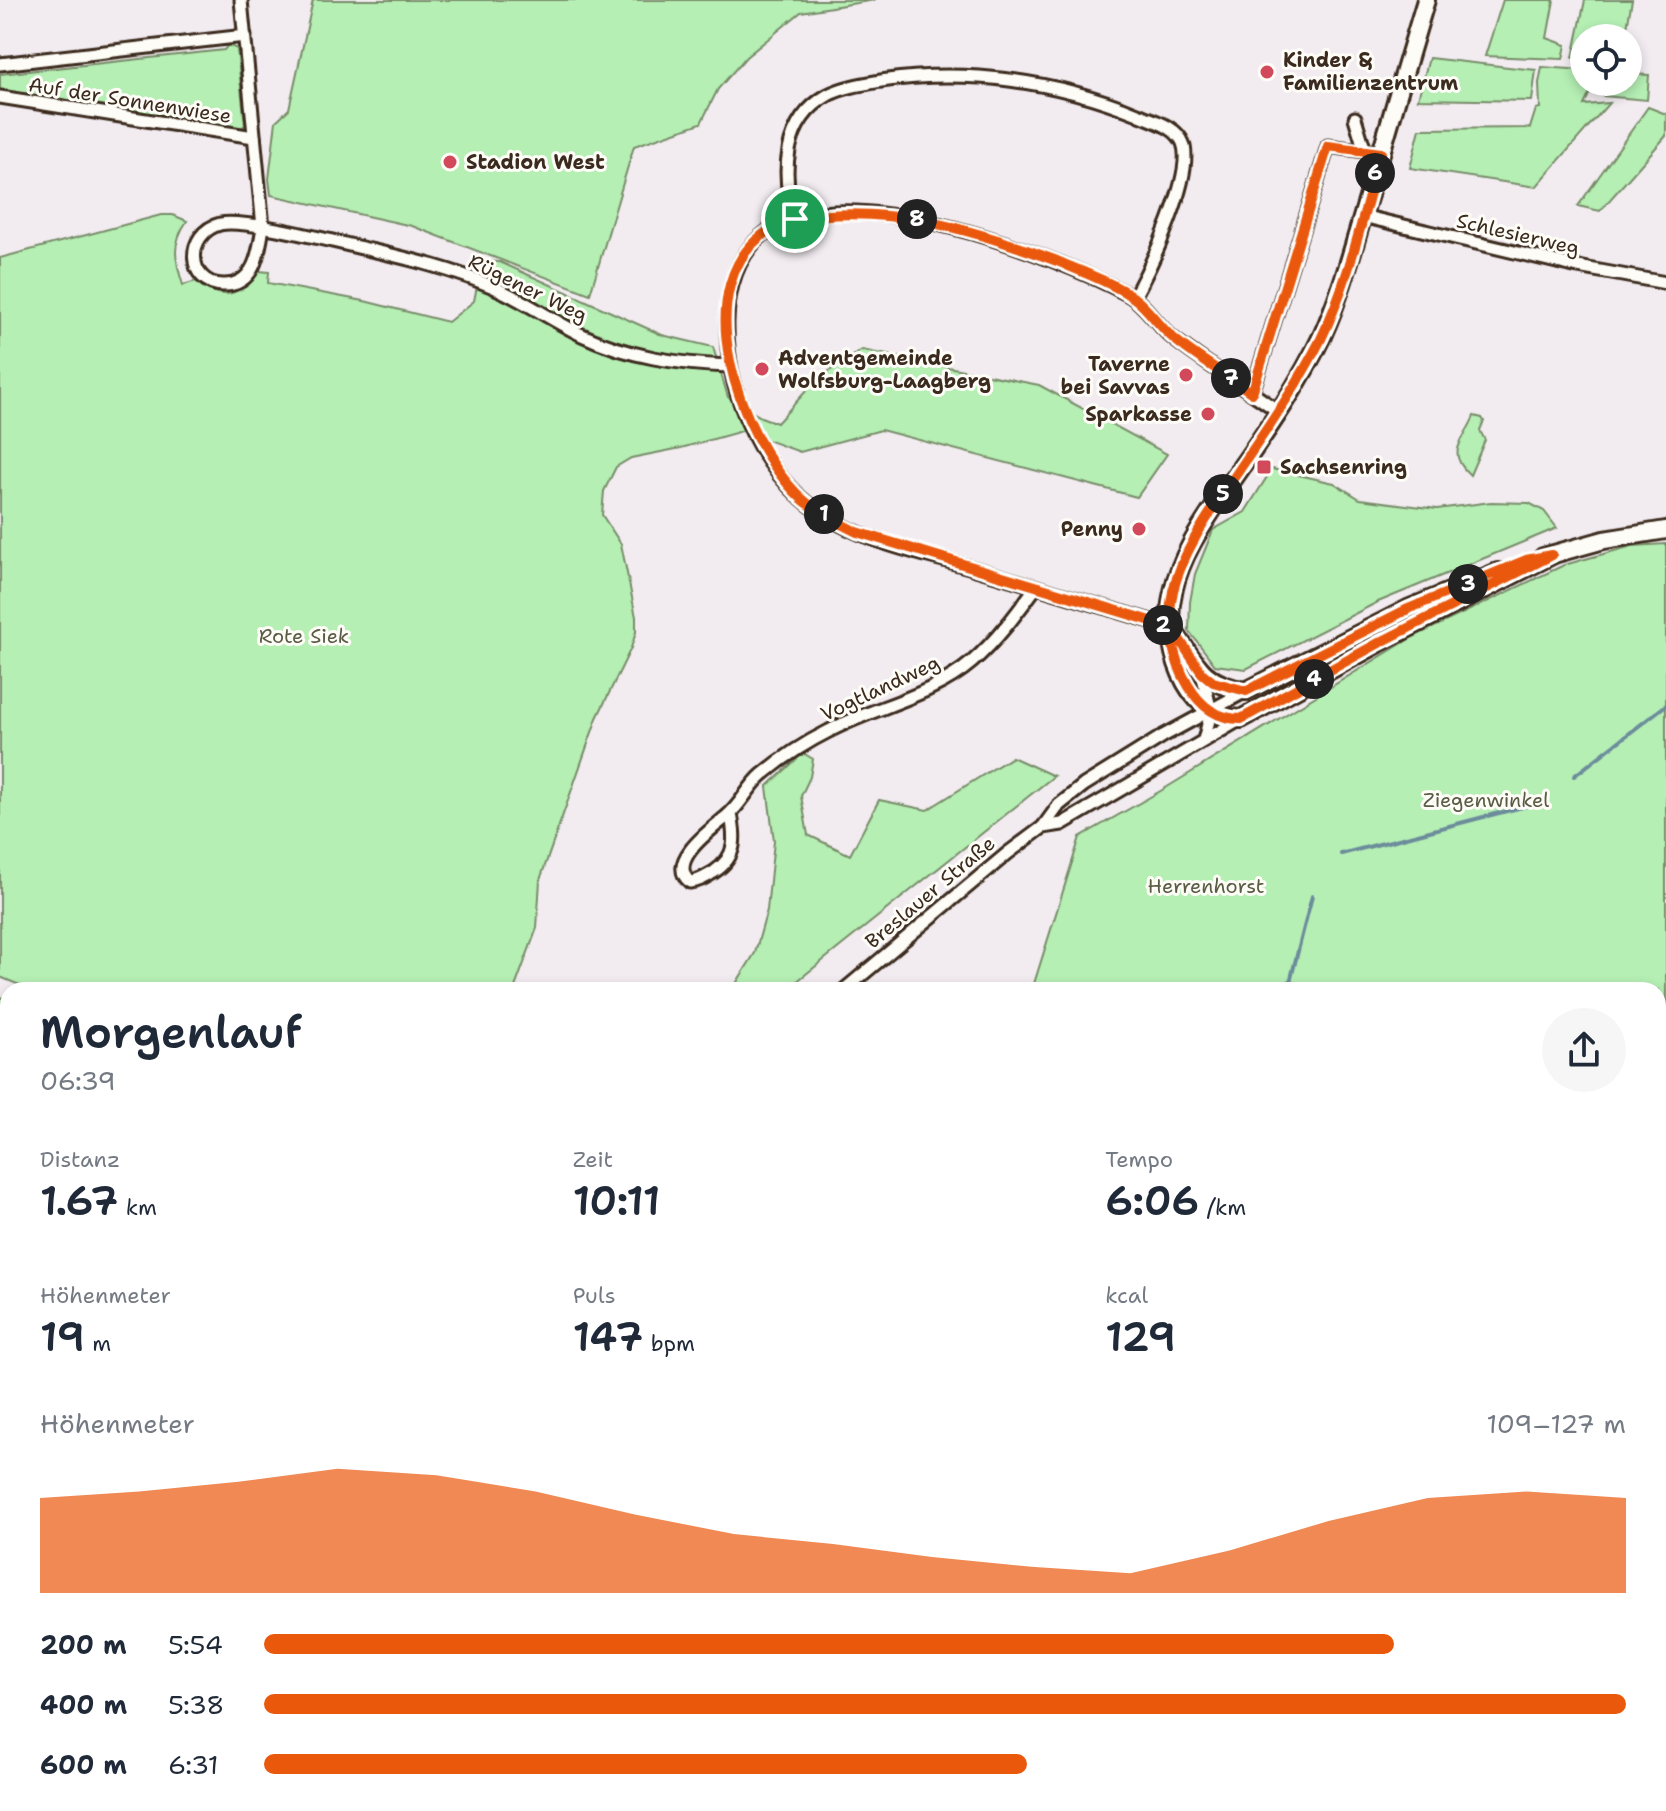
<!DOCTYPE html>
<html lang="de">
<head>
<meta charset="utf-8">
<style>
	body { margin:0; font-family:"Shantell Sans",sans-serif; background:#f6f6f7; color:#1f2937; height:100vh; display:flex; flex-direction:column; font-size:30px; white-space:nowrap }
	* { box-sizing:border-box; margin:0 }
	p { font-size:26px; color:#747a83 }
	.icon { flex:none; width:44px; height:44px; fill:none; stroke:currentColor; stroke-width:2; stroke-linecap:round; stroke-linejoin:round }
	.map { position:relative; flex:1; overflow:hidden }
	.drawer { position:absolute; left:0px; top:982px; width:1666px; height:830px; display:flex; flex-direction:column; background:#fff; border-radius:24px 24px 0 0; box-shadow:0 4px 12px #0003 }
	.drawer>* { flex:none }
	.buttons { position:absolute; left:1570px; top:24px; display:grid; gap:16px }
	.buttons a { display:grid; place-items:center; width:72px; height:72px; border-radius:50%; background:#fff; box-shadow:0 4px 12px #0003; font-size:40px }
	.pin { position:absolute; display:grid; place-items:center; width:68px; height:68px; color:#fff; margin:-34px; border:4px solid #fff; border-radius:50%; box-shadow:0 2px 8px #0007 }
	.km { position:absolute; width:40px; height:40px; margin:-20px; border-radius:50%; background:#222; color:#fff; font-size:22px; line-height:40px; text-align:center }
	.round { display:grid; place-items:center; flex:none; width:84px; height:84px; border-radius:42px; background:#f6f6f7 }
	.summary { display:flex; align-items:center; justify-content:space-between; height:136px; padding:0 40px }
	h1 { font-size:44px; font-weight:600; line-height:60px }
	.stats { display:grid; grid-template-columns:repeat(3,1fr); gap:12px; height:136px; padding:8px 40px }
	.stats div { display:grid; align-content:center }
	.stats b { font-size:40px; font-weight:600 }
	.stats small { font-size:22px; font-weight:400 }
	.stats p { font-size:22px }
	.chart { height:224px; padding:16px 40px }
	.chart p { display:flex; justify-content:space-between }
	.chart svg { width:100%; height:144px; margin-top:8px; fill:#ea580c; opacity:.7 }
	ul { padding:0 40px; list-style:none; font-size:26px }
	li { display:grid; grid-template-columns:128px 96px 1fr; align-items:center; height:60px }
	li i { height:20px; border-radius:10px; background:#ea580c }
	.map>svg:first-child { display:block }
	.green { fill:#b5efb4; stroke:#788c69; stroke-width:2 }
	.lines { fill:none; stroke-linecap:round; stroke-linejoin:round }
	.stream { stroke:#6c8c9b; stroke-width:4 }
	.street-casing { stroke:#3b2a1e; stroke-width:17 }
	.secondary-casing { stroke:#3b2a1e; stroke-width:22 }
	.street { stroke:#fdfcf7; stroke-width:11 }
	.secondary { stroke:#fdfcf7; stroke-width:16 }
	.route-casing { stroke:#fff; stroke-width:16 }
	.route { stroke:#ea580c; stroke-width:10 }
	.poi-dot { fill:#d1495b; stroke:#fdfcf7; stroke-width:3 }
	.labels { text-anchor:middle; stroke-width:6; stroke-linejoin:round; paint-order:stroke }
	.poi-label { font-size:20px; font-weight:bold; fill:#3b2a1e; stroke:#fdfcf7; text-anchor:start }
	.street-label { font-size:20px; fill:#3b2a1e; stroke:#fdfcf7 }
	.park-label { font-size:20px; fill:#5a5b44; stroke:#fdfcf7 }
</style>
</head>
<body>
<div class="map">
<svg width="1666" height="1811" viewBox="0 0 1666 1811">
	<rect width="100%" height="100%" fill="#f2ecf1"/>
	<filter id="ink" filterUnits="userSpaceOnUse"><feTurbulence type="fractalNoise" baseFrequency=".0125" numOctaves="2"/><feDisplacementMap in="SourceGraphic" scale="16" xChannelSelector="R" yChannelSelector="G"/><feConvolveMatrix kernelMatrix="1 2 1 2 8 2 1 2 1" color-interpolation-filters="sRGB"/></filter>
	<g filter="url(#ink)">
		<g class="green">
			<polygon points="313,0 875,0 801,12 746,57 718,89 701,123 634,146 590,294 412,226 271,195 269,179 276,121 289,109"/>
			<polygon points="1503,0 1554,0 1547,38 1566,45 1563,59 1485,56"/>
			<polygon points="1585,0 1632,0 1625,38 1584,38 1584,58 1573,58"/>
			<polygon points="228,45 237,49 245,125 239,130 0,91 0,74 224,50"/>
			<polygon points="1429,58 1536,70 1532,101 1418,99"/>
			<polygon points="1542,67 1584,70 1584,82 1595,82 1584,105 1609,103 1536,187 1410,168 1420,129 1530,128 1536,109 1540,108 1539,83"/>
			<polygon points="1628,74 1649,75 1647,100 1603,96 1604,82 1628,82"/>
			<polygon points="1648,107 1666,114 1666,136 1600,211 1578,206"/>
			<path d="M161,215H173L187,221C171,244 175,260 183,285L196,281C224,304 239,294 259,271L269,272L268,283L364,301L448,322L474,301L482,261L500,262L662,335L713,347L728,397L761,417L777,423L817,379L862,350L1039,385L1167,454L1137,497L881,430L800,452L742,431L681,448L631,458L616,467L604,491L602,515L621,544L636,617V632L631,648L597,718L540,880L537,928L514,990H32L0,977V258Z"/>
			<path d="M1474,416L1482,418L1484,421L1480,431L1485,440L1470,475C1444,451 1465,440 1474,416Z"/>
			<polygon points="1272,469 1334,483 1360,499 1437,509 1491,502 1529,503 1544,511 1557,528 1378,602 1246,669 1215,665 1189,631 1190,602 1195,574 1213,530 1245,512"/>
			<polygon points="1666,544 1666,1780 1658,1785 1658,990 1032,990 1080,837 1164,789 1411,638 1564,565 1632,546"/>
			<polygon points="803,753 813,759 810,777 801,796 808,835 850,855 879,800 927,810 1012,757 1054,776 786,990 732,990 755,953 767,910 774,841 767,787"/>
			<polygon points="0,997 8,1000 8,1804 542,1804 540,1811 0,1811"/>
			<polygon points="1229,1804 1351,1804 1332,1811 1229,1811"/>
		</g>
		<g class="lines">
			<g class="stream">
				<polyline points="1574,776 1666,705"/>
				<polyline points="1341,854 1526,806"/>
				<polyline points="1288,990 1312,896"/>
				<polyline points="1658,1502 1661,1485 1666,1478"/>
				<polyline points="0,1617 8,1622"/>
				<polyline points="132,1804 135,1811"/>
			</g>
			<defs>
				<g id="street">
					<path d="M241,0L263,227C259,252 255,286 223,285C186,284 185,233 220,224C246,218 343,244 375,251C414,260 454,270 491,286C522,299 551,320 582,335C629,357 678,364 729,366"/>
					<polyline points="0,64 245,36"/>
					<polyline points="0,97 254,137"/>
					<polyline points="1355,118 1365,151"/>
					<polyline points="1362,216 1578,267 1666,283"/>
					<path d="M795,219C781,175 782,121 828,95C843,87 863,84 881,81C967,68 1057,81 1138,114C1153,121 1176,126 1183,143C1195,174 1150,268 1134,297"/>
					<polyline points="1252,393 1328,146 1381,153"/>
					<path d="M1171,627C1106,608 1041,588 976,569C918,552 848,540 801,498C753,455 726,385 727,322C728,285 738,250 771,229C852,178 1053,254 1129,295C1147,305 1158,327 1174,339C1207,365 1245,387 1279,412"/>
					<polyline points="1202,673 1211,712 1204,740"/>
					<path d="M731,813C735,838 738,856 714,872C705,877 700,881 690,882C665,862 712,829 726,817C741,805 748,787 762,775C781,759 807,742 829,731C876,706 931,697 972,662C997,640 1017,613 1036,587"/>
					<polyline points="1043,827 1062,824 1241,719"/>
					<polyline points="844,990 1008,853 1043,827 1059,805 1084,785 1163,736 1246,691"/>
					<polyline points="855,1804 859,1811"/>
					<polyline points="1045,1804 1047,1811"/>
					<polyline points="1426,1804 1429,1811"/>
				</g>
				<g id="secondary">
					<path d="M1426,0C1406,66 1387,132 1368,198C1354,244 1342,292 1322,336C1297,389 1262,437 1229,485C1207,518 1181,553 1173,592C1162,640 1182,718 1241,719L1379,643L1552,555"/>
					<polyline points="1543,557 1604,540 1666,530"/>
					<path d="M1175,633C1196,665 1205,685 1246,691L1408,609L1498,572"/>
					<polyline points="1652,1811 1666,1802"/>
				</g>
			</defs>
			<use href="#street" class="street-casing"/>
			<use href="#secondary" class="secondary-casing"/>
			<use href="#street" class="street"/>
			<use href="#secondary" class="secondary"/>
		</g>
	</g>
	<g class="lines" filter="url(#ink)">
		<defs>
			<path id="route" d="M795,219C788,222 779,224 773,228C681,281 741,440 800,497C816,512 838,523 857,532L1171,627L1202,673L1213,682L1246,691L1408,609L1526,560L1552,555L1379,643L1241,719C1217,719 1200,706 1188,685C1172,659 1166,622 1173,591C1183,550 1210,513 1233,479C1264,433 1296,388 1321,339C1349,281 1363,215 1381,153L1328,146L1252,393C1226,374 1196,358 1172,337C1158,325 1148,308 1134,298C1116,284 1078,270 1057,261C973,229 885,203 795,219"/>
		</defs>
		<use href="#route" class="route-casing"/>
		<use href="#route" class="route"/>
	</g>
	<g class="poi-dot">
		<circle cx="1267" cy="72" r="8"/>
		<circle cx="450" cy="162" r="8"/>
		<circle cx="762" cy="369" r="8"/>
		<circle cx="1186" cy="375" r="8"/>
		<circle cx="1208" cy="414" r="8"/>
		<rect x="1256" y="459" width="16" height="16" rx="4"/>
		<circle cx="1139" cy="529" r="8"/>
	</g>
	<g class="labels">
		<g class="poi-label">
			<text x="1283" y="67">Kinder &amp;<tspan x="1283" dy="23">Familienzentrum</tspan></text>
			<text x="466" y="169">Stadion West</text>
			<text x="778" y="365">Adventgemeinde<tspan x="778" dy="23">Wolfsburg-Laagberg</tspan></text>
			<text x="1170" y="371" text-anchor="end">Taverne<tspan x="1170" dy="23">bei Savvas</tspan></text>
			<text x="1192" y="421" text-anchor="end">Sparkasse</text>
			<text x="1280" y="474">Sachsenring</text>
			<text x="1123" y="536" text-anchor="end">Penny</text>
		</g>
		<g class="street-label">
			<text transform="translate(130 100) rotate(9)" y="7">Auf der Sonnenwiese</text>
			<text transform="translate(1518 234) rotate(13)" y="7">Schlesierweg</text>
			<text transform="translate(528 288) rotate(26)" y="7">Rügener Weg</text>
			<text transform="translate(880 688) rotate(-25)" y="7">Vogtlandweg</text>
			<text transform="translate(930 892) rotate(-40)" y="7">Breslauer Straße</text>
		</g>
		<g class="park-label">
			<text x="304" y="643">Rote Siek</text>
			<text x="1486" y="807">Ziegenwinkel</text>
			<text x="1206" y="893">Herrenhorst</text>
		</g>
	</g>
</svg>
<div class="buttons">
<a><svg class="icon" aria-label="locate" viewBox="0 0 24 24"><circle cx="12" cy="12" r="6"/><path d="M12 2v4M12 18v4M2 12h4M18 12h4"/></svg></a>
</div>
<div class="pin" style="left:795px;top:219px;background:#1e9e55"><svg class="icon" aria-label="arrive" viewBox="0 0 24 24"><path d="M6 21V4h12l-3 4 3 4H6"/></svg></div>
<b class="km" style="left:824px;top:514px">1</b>
<b class="km" style="left:1163px;top:625px">2</b>
<b class="km" style="left:1468px;top:584px">3</b>
<b class="km" style="left:1314px;top:679px">4</b>
<b class="km" style="left:1223px;top:494px">5</b>
<b class="km" style="left:1375px;top:173px">6</b>
<b class="km" style="left:1231px;top:378px">7</b>
<b class="km" style="left:917px;top:219px">8</b>
<section class="drawer">
<div class="summary"><div><h1>Morgenlauf</h1><p>06:39</p></div><a class="round"><svg class="icon" aria-label="share" viewBox="0 0 24 24"><path d="M12 15V3M7 8l5-5 5 5M5 13v7h14v-7"/></svg></a></div>
<div class="stats">
<div><p>Distanz</p><b>1.67<small> km</small></b></div>
<div><p>Zeit</p><b>10:11</b></div>
<div><p>Tempo</p><b>6:06<small> /km</small></b></div>
</div>
<div class="stats">
<div><p>Höhenmeter</p><b>19<small> m</small></b></div>
<div><p>Puls</p><b>147<small> bpm</small></b></div>
<div><p>kcal</p><b>129</b></div>
</div>
<div class="chart"><p><span>Höhenmeter</span>109–127 m</p>
<svg viewBox="0 0 160 44" preserveAspectRatio="none"><path d="M0 44V15L10 13L20 10L30 6L40 8L50 13L60 20L70 26L80 29L90 33L100 36L110 38L120 31L130 22L140 15L150 13L160 15V44z"/></svg>
</div>
<ul>
<li><b>200 m</b>5:54<i style="width:83%"></i></li>
<li><b>400 m</b>5:38<i style="width:100%"></i></li>
<li><b>600 m</b>6:31<i style="width:56%"></i></li>
</ul>
</section>
</div>
</body>
</html>
